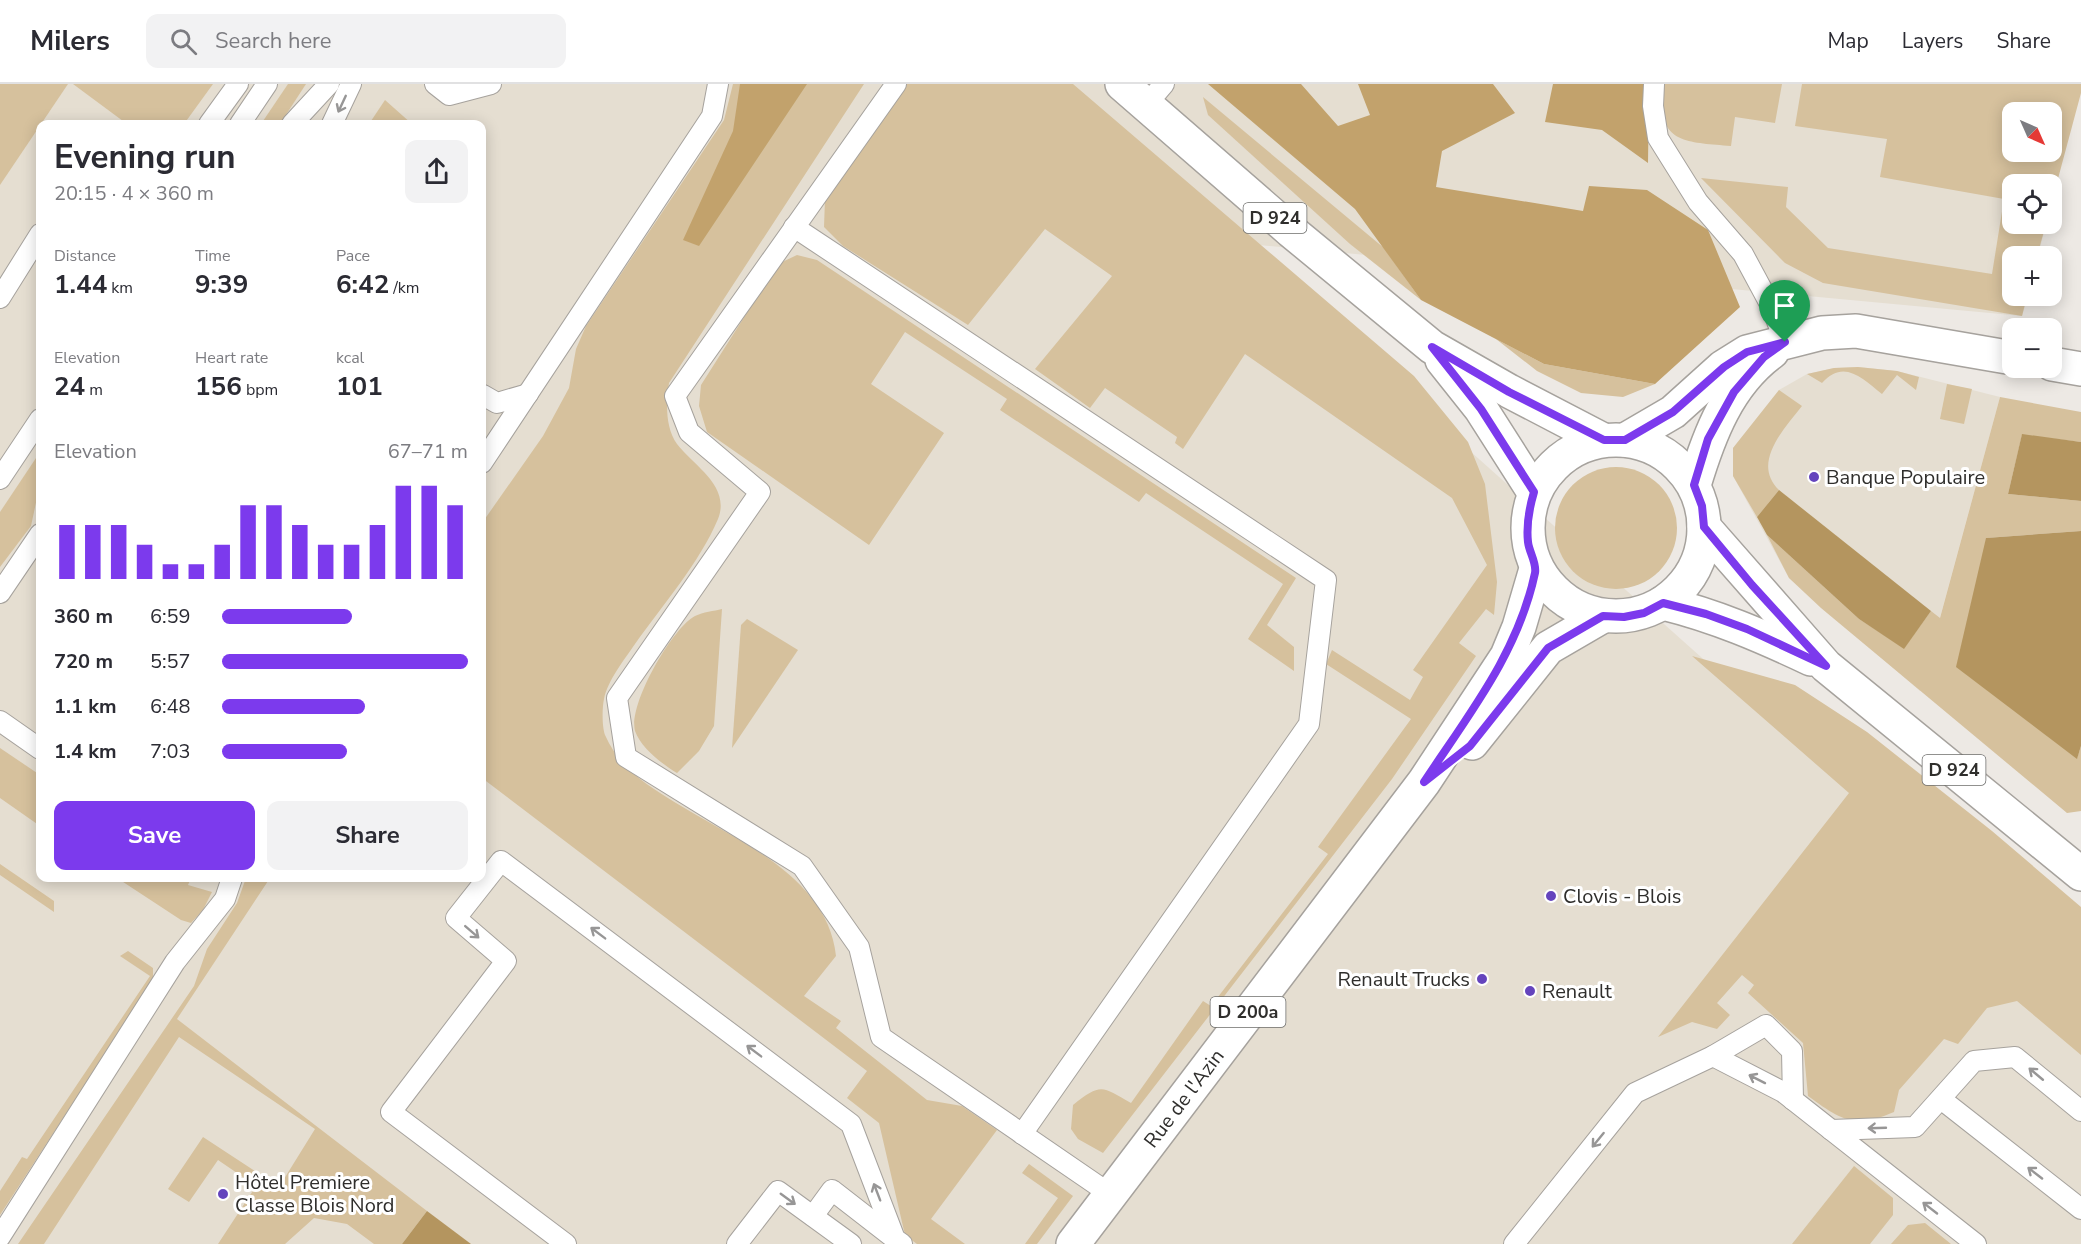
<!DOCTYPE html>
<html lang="en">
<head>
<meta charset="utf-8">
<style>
	body { margin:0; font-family:"Nunito Sans",sans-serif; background:#f2f2f3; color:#2b2b33; height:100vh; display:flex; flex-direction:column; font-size:22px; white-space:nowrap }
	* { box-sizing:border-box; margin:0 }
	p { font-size:20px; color:#7c7c81 }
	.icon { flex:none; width:33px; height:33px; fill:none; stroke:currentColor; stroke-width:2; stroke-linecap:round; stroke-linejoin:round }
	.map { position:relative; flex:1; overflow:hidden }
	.details { position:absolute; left:36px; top:36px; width:450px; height:762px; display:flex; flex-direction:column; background:#fff; border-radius:12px; box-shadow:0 3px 15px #0003 }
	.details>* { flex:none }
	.needle { width:39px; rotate:135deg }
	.fabs { position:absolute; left:2002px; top:18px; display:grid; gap:12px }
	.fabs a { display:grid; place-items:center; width:60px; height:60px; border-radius:12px; background:#fff; box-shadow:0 3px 15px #0003; font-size:30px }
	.pin { position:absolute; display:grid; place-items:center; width:51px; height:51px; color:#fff; margin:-62px -26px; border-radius:50% 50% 50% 0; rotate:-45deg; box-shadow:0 0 6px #0007 }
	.pin .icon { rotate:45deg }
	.round { display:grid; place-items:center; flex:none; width:63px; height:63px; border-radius:12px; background:#f2f2f3 }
	.summary { display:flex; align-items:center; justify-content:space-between; height:102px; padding:0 18px }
	h1 { font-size:33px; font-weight:700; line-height:45px }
	.figures { display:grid; grid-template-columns:repeat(3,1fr); gap:9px; height:102px; padding:6px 18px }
	.figures div { display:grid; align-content:center }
	.figures b { font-size:26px; font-weight:700 }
	.figures small { font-size:16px; font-weight:400 }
	.figures p { font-size:16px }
	.chart { height:168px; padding:12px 18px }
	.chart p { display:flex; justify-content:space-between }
	.chart svg { width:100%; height:108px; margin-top:6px; stroke:#7c3aed; stroke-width:6 }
	.button { display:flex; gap:12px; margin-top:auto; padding:12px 18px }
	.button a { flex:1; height:69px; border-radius:12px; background:#7c3aed; color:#fff; font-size:24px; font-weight:700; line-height:69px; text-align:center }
	.button a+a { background:#f2f2f3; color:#2b2b33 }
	ul { padding:0 18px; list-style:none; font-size:20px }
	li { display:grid; grid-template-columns:96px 72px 1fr; align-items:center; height:45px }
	li i { height:15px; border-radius:8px; background:#7c3aed }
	header { display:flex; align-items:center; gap:36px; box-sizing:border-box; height:84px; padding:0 30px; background:#fff; border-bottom:2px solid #e1e1e2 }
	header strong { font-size:28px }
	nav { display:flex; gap:33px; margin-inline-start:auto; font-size:21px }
	.search { width:420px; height:54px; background:#f2f2f3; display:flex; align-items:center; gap:15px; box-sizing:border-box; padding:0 21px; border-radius:12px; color:#7c7c81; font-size:22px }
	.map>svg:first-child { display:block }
	.built { fill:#e5ded1; fill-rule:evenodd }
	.green { fill:#d6c19d; fill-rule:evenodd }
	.forest { fill:#c2a26c }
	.water { fill:#b4955f }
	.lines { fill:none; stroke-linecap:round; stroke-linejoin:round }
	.lane-casing { stroke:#a6a29d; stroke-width:22 }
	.street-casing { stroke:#a6a29d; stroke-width:36 }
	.primary-casing { stroke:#a6a29d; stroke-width:36 }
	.lane { stroke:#fff; stroke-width:20 }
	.street { stroke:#fff; stroke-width:33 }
	.primary { stroke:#fff; stroke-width:33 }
	.oneway { stroke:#979696 }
	.route-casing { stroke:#fff; stroke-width:12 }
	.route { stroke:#7c3aed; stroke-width:8 }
	.poi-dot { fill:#6444bd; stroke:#fff; stroke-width:2 }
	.labels { text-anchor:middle; stroke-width:6; stroke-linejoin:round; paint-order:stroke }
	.shield { fill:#fff; stroke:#6d6d6b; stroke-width:1.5 }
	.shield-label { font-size:18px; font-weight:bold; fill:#2f2e2c }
	.poi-label { font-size:20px; fill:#2f2e2c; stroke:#fff; text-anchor:start }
	.street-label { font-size:20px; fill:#2f2e2c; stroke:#fff }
</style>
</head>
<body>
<header>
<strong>Milers</strong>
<div class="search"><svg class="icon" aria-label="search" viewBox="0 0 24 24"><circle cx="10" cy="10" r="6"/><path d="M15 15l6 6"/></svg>Search here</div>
<nav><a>Map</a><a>Layers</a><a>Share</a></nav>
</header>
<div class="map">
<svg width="2081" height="1160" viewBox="0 0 2081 1160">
	<rect width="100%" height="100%" fill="#ede9e4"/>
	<g class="built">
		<path d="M0,0H2081L2052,100H2013V140H2046L2038,172H2013V212H2028L2022,232L1237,159L1869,723L2081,917V1160H0ZM2013,28H2052V68H2013ZM40,40H482V794H40Z"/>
		<polygon points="1858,283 1897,287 2000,313 1920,607 1789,494 1733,392 1733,364 1779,306 1807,290 1834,284"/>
	</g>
	<g class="green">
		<polygon points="0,0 68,0 0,101"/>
		<polygon points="73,0 213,0 184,40 127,40"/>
		<polygon points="288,0 306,0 280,40 261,40"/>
		<path d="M733,0H864L669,299C666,318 665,343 677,360C694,382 731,402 718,435C700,478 662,522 635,560C624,576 608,596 604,615C602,624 602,643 605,651C620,685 646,700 676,719C736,756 828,793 836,872L804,912L841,937L836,944L927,1016L962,1022L997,1046L931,1135L965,1160H917L905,1151L879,1039L847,1014L867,987L482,694V439L543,352L569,304L576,265L586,242L724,36Z"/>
		<path d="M905,0H1073L1414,292L1468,358L1485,400L1497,498L1494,531L1486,525L1459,559L1476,572L1392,695L1103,1069L1078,1055L1071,1045L1073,1021C1102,998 1102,1003 1131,1019L1203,917L1211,922L1328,770L1318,763L1411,635L1326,580L1332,566L1410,616L1423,593L1413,586L1487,481L1452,414L1245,270L1183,365L1175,359L1177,353L1105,304L1090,324L1035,285L1112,192L1045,145L968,241L843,162L824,143L825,115Z"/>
		<path d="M1664,0H1782L1775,39L1735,33L1731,62C1685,58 1654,60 1664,0Z"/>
		<path d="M1802,0H2081V9L2052,117V100H2013V140H2046L2037,172H2013V212H2027L2022,232L1823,199L1785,179L1701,94L1788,103L1786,123L1828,164L1992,190L2004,115L1880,93L1887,55L1795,42ZM2013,28H2052V68H2013Z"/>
		<polygon points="1203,13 1384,164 1421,216 1350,160 1208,31"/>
		<polygon points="385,16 412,40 369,40"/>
		<polygon points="797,171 817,176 1296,494 1267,541 1294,563 1294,587 1248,555 1283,500 1146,409 1139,418 1000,326 1007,315 905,248 871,300 944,349 869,461 707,348 699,322 701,301 778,180"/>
		<polygon points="1496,255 1544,280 1655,300 1623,313 1581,309 1537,287"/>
		<path d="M1858,283L1897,287L1919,293L1916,306L1897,291L1882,310C1863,295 1844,274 1822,299L1807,290L1834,284Z"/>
		<polygon points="1947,300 1972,305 1964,340 1940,335"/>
		<path d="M1779,306L1802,322C1784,345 1751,379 1779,406L1757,433L1733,392V364Z"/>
		<polygon points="2000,313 2081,328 2081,358 2022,351 2008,410 2081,417 2081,447 1986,454 2077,674 2081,662 2081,727 2067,729 1821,524 1789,494 1767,451 1859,535 1904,564 1931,527 1940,534"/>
		<polygon points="40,368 40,400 31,442 0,483 0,428"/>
		<circle cx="1616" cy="444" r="61"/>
		<path d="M722,525L714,642L699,667L677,689C662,680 641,664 635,647C628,621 672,544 695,532C703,528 714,527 722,525Z"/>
		<polygon points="747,535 798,566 732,664 741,541"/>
		<path d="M1692,572L1795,601L1867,648L1992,747L2081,823V971L2017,917L1987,924L1958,960L1944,955L1899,1006L1894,1028C1854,1045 1841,1036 1808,1012L1803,959L1748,909L1754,901L1742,891L1717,919L1730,931L1717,945L1692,938L1658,953L1849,709Z"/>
		<polygon points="0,664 40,691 40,742 0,714"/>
		<polygon points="0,780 54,817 54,828 0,791"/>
		<polygon points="117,794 191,794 188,801 212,808 203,826 191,839 181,836"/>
		<polygon points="246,794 270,794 177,935 427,1127 402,1160 374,1160 347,1140 314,1134 285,1160 218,1160 256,1102 218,1076 189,1118 168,1105 203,1053 279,1103 315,1045 179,953 44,1160 18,1160 194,902 207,865 237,819"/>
		<polygon points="128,867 153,884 153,896 0,1131 0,1107 22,1073 27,1075 150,892 120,872"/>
		<polygon points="1029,1080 1073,1112 1037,1160 1025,1160 1058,1114 1022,1089"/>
		<polygon points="1854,1082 1893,1114 1893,1131 1870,1160 1792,1160"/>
		<polygon points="1925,1139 1951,1160 1891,1160 1908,1141"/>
	</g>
	<g class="forest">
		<polygon points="740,0 807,0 699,162 683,156 733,47"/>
		<polygon points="1208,0 1301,0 1338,42 1370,31 1358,0 1493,0 1515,29 1442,67 1436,103 1583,127 1589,102 1647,106 1708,146 1740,223 1655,300 1544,280 1421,216 1355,125"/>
		<polygon points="1553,0 1649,0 1648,79 1602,46 1545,38"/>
	</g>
	<g class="water">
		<polygon points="2022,350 2081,358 2081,417 2008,410"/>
		<polygon points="1779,406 1931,527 1904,565 1859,535 1767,451 1757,433"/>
		<polygon points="2081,447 2081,662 2077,675 1956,583 1986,454"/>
		<polygon points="427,1127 471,1160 402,1160"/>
	</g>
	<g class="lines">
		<defs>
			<g id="lane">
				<polyline points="435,0 449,11 491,0"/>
				<polyline points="896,0 675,312 689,348 760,408 617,614 626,673 802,782 859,863 881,953 1110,1110"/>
				<polyline points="1654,0 1653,22 1658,54 1698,118 1743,170 1771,222 1785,258"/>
				<polyline points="1146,21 1164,0"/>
				<polyline points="209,40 238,0"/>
				<polyline points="240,40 267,0"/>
				<polyline points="292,40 329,0"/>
				<polyline points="332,40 351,0"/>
				<polyline points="794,143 1326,496 1309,640 1022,1050"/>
				<polyline points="0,214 40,150"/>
				<polyline points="483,311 497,319 528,310"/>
				<polyline points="482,379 712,32 718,0"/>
				<polyline points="0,395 40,335"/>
				<polyline points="0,509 40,450"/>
				<polyline points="0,637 40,665"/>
				<polyline points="1713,972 1766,941 1792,967 1793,1016"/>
				<polyline points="1941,1015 2081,1125"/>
				<polyline points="1831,1046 1915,1043 1974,977 2015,973 2081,1027"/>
				<polyline points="813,1132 832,1106 895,1155"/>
				<polyline points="0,1153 175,878 225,815 232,794"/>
				<polyline points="566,1160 391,1028 506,877 456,834 501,777 851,1040 895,1155 902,1160"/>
				<polyline points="737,1160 778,1107 851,1160"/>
				<polyline points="1514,1160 1635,1009 1713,972 1783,1008 1976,1160"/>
			</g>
			<g id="street">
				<polyline points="2052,280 2081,285"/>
				<polyline points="1625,356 1673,328 1723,283 1747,268 1822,249 1856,247 2013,274"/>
				<path d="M1694,401C1709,351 1728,300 1772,268"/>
			</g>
			<g id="primary">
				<polyline points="1122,0 1291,147 1432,263 1509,307 1603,356"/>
				<polyline points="1442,276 1481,325 1534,408"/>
				<circle cx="1616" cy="444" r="88"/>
				<polyline points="1704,443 1826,582 2081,790"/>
				<path d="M1663,519C1716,532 1762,552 1811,575"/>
				<polyline points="1472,659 1548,564 1603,532"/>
				<path id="s1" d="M1073,1160L1424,698L1507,572L1519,543L1536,485"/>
			</g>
		</defs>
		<use href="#lane" class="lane-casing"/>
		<use href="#street" class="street-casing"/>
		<use href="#primary" class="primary-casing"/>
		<use href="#lane" class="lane"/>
		<use href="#street" class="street"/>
		<use href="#primary" class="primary"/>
	</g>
	<defs><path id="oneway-shaft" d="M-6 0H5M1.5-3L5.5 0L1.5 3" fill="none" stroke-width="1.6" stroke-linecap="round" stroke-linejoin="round" transform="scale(1.5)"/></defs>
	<g class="oneway">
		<use href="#oneway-shaft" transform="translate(342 20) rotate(115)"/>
		<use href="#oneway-shaft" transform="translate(472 848) rotate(41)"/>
		<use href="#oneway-shaft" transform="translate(598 849) rotate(-143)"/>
		<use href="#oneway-shaft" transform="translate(754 967) rotate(-143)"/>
		<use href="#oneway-shaft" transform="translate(2036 990) rotate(-140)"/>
		<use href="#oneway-shaft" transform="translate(1757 995) rotate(-153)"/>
		<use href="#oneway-shaft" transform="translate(1877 1044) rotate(178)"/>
		<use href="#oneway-shaft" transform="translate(1598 1056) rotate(129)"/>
		<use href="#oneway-shaft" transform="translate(2035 1089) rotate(-142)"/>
		<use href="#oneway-shaft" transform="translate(877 1108) rotate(-111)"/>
		<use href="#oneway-shaft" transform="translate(788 1115) rotate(36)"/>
		<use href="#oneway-shaft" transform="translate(1930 1124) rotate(-142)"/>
	</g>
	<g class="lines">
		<defs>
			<path id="route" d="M1785,258L1764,273L1734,308L1708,355L1694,401L1702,422L1704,443L1752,501L1826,582L1747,545L1706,530L1663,519L1644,529L1624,533L1603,532L1548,564L1470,662L1424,698C1469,630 1518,569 1535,489C1537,479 1529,468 1528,458C1526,440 1529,425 1534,408L1481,325L1432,263L1509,308L1604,356H1625L1673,328L1724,283L1747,268Z"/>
		</defs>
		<use href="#route" class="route-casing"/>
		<use href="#route" class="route"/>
	</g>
	<g class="poi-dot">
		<circle cx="1814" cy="393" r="6"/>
		<circle cx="1551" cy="812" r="6"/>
		<circle cx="1482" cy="895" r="6"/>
		<circle cx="1530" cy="907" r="6"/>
		<circle cx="223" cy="1110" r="6"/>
	</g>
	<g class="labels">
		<g class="shield">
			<rect x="1243.5" y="119" width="63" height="30" rx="4.5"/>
			<rect x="1922.5" y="671" width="63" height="30" rx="4.5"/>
			<rect x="1210.5" y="913" width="75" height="30" rx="4.5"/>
		</g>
		<g class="shield-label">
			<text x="1275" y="140">D 924</text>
			<text x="1954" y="692">D 924</text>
			<text x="1248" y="934">D 200a</text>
		</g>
		<g class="poi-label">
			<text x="1826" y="400">Banque Populaire</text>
			<text x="1563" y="819">Clovis - Blois</text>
			<text x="1470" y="902" text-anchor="end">Renault Trucks</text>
			<text x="1542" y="914">Renault</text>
			<text x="235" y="1105">Hôtel Premiere<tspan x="235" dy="23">Classe Blois Nord</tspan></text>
		</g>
		<g class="street-label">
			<text dy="7" stroke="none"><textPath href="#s1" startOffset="183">Rue de l'Azin</textPath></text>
		</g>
	</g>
</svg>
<div class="fabs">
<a><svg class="needle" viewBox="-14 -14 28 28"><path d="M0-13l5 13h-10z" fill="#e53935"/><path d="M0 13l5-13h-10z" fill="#7c7c81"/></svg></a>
<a><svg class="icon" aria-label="locate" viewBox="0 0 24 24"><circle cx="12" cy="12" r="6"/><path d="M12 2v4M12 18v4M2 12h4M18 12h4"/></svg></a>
<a>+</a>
<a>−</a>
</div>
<div class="pin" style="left:1785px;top:258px;background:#1e9e55"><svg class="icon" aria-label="arrive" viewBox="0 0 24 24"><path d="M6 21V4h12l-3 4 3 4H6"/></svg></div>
<section class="details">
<div class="summary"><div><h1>Evening run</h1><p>20:15 · 4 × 360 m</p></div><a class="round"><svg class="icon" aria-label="share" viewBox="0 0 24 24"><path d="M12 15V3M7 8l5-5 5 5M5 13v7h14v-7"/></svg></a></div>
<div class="figures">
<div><p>Distance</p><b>1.44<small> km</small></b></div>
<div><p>Time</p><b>9:39</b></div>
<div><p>Pace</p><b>6:42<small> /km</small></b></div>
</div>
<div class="figures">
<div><p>Elevation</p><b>24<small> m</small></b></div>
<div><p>Heart rate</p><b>156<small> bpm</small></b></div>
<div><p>kcal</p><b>101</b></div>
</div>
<div class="chart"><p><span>Elevation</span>67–71 m</p>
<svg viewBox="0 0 160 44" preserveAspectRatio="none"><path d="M5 44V22M15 44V22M25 44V22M35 44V30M45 44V38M55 44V38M65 44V30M75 44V14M85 44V14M95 44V22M105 44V30M115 44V30M125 44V22M135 44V6M145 44V6M155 44V14"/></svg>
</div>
<ul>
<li><b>360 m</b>6:59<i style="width:53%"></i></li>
<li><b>720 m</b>5:57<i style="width:100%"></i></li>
<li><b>1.1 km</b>6:48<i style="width:58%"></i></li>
<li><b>1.4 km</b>7:03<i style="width:51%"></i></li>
</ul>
<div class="button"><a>Save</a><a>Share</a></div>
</section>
</div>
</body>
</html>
